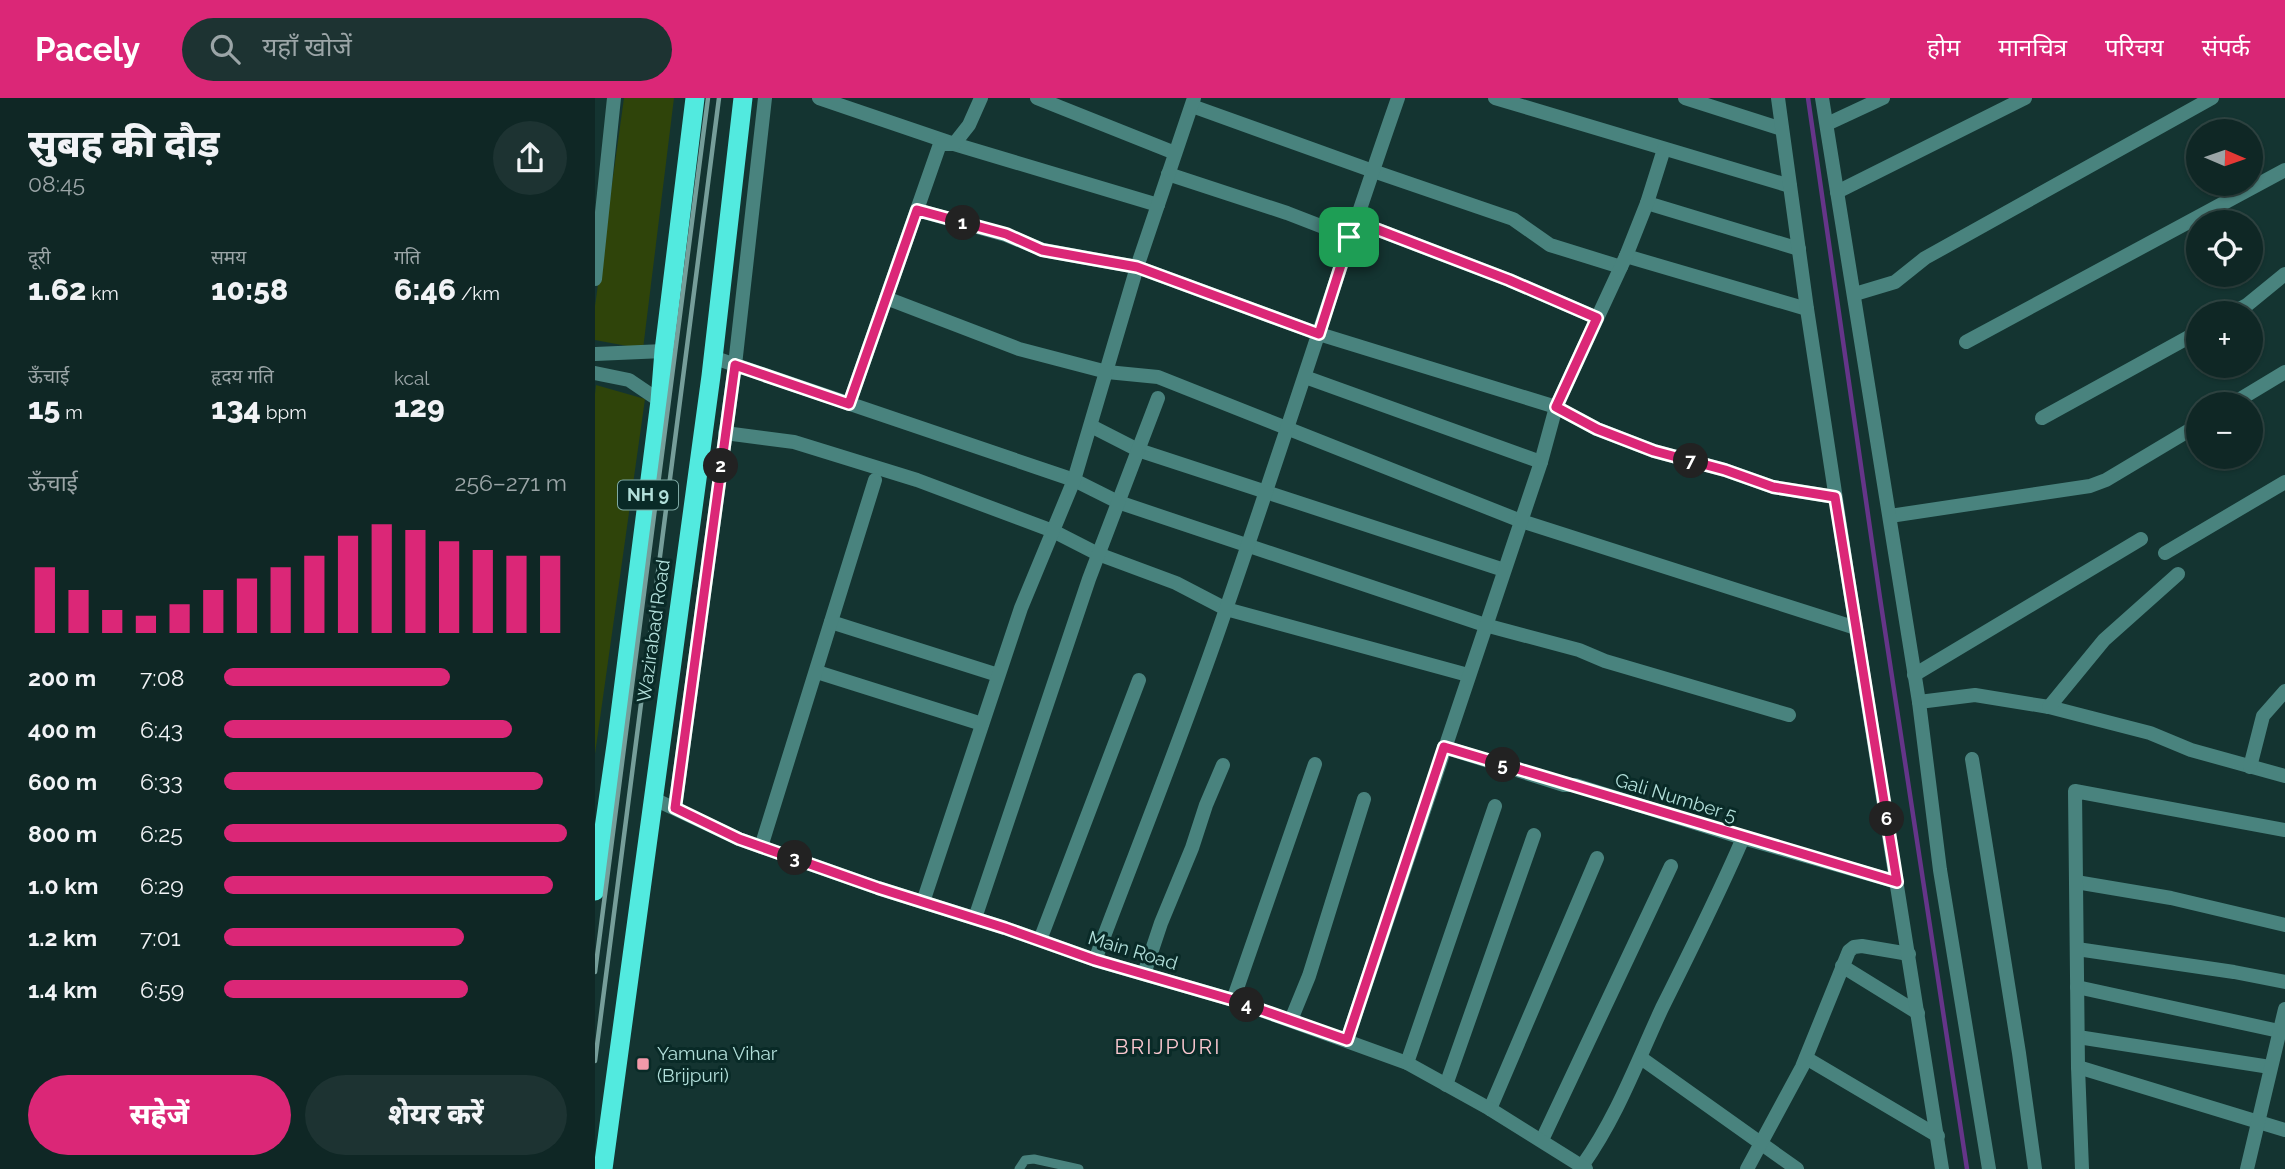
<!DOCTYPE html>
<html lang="hi">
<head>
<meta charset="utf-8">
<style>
	body { margin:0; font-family:Raleway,"Noto Sans Devanagari",sans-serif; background:#1d3332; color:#f1f3f6; height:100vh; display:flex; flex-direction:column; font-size:26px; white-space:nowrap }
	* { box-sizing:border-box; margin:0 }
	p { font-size:23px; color:#9ba5a7 }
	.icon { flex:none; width:38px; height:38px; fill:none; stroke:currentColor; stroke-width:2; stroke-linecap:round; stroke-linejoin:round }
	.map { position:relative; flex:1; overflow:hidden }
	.panel { display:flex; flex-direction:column; background:#0f2725; width:595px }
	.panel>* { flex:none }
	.needle { width:46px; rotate:92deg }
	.tools { position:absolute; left:1591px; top:21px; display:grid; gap:14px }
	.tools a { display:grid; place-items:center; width:77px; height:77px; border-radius:50%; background:#0f2725; box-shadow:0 2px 5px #0004,0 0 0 2px #2f4442; font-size:35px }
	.pin { position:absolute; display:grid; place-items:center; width:60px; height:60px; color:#fff; margin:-30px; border-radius:14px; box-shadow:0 4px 10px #0006 }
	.km { position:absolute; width:35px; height:35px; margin:-18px; border-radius:50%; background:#222; color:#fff; font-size:19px; line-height:35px; text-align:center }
	.round { display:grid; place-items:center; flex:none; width:74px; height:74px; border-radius:37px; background:#1d3332 }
	.head { display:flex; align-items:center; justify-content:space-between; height:119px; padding:0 28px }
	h1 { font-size:38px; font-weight:800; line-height:52px }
	.metrics { display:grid; grid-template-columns:repeat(3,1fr); gap:10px; height:119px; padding:7px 28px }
	.metrics div { display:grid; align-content:center }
	.metrics b { font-size:30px; font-weight:800 }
	.metrics small { font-size:19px; font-weight:400 }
	.metrics p { font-size:19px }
	.chart { height:196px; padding:14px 28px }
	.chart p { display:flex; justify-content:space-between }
	.chart svg { width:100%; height:126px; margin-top:7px; stroke:#db2777; stroke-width:6 }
	.cta { display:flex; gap:14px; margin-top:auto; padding:14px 28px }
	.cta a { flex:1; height:80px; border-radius:42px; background:#db2777; color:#fff; font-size:28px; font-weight:800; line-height:80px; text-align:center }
	.cta a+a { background:#1d3332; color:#f1f3f6 }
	ul { padding:0 28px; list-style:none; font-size:23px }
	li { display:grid; grid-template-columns:112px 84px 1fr; align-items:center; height:52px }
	li i { height:18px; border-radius:9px; background:#db2777 }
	header { display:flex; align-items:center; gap:42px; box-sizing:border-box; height:98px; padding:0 35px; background:#db2777; color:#fff }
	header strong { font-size:33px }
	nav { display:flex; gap:38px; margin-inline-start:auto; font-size:24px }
	.search { width:490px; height:63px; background:#1d3332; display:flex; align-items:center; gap:18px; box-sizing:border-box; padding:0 24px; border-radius:38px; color:#9ba5a7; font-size:26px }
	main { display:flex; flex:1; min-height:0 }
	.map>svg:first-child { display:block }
	.green { fill:#2f440a }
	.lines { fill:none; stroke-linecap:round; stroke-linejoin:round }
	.stream { stroke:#653589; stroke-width:4.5 }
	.service { stroke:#49837e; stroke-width:9 }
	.minor { stroke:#49837e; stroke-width:14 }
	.tertiary { stroke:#49837e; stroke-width:14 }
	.trunk { stroke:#52eadf; stroke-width:19 }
	.rail { stroke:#769e9a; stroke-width:4.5 }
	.route-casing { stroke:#fff; stroke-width:14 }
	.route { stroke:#db2777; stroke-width:9 }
	.poi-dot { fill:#f39aaa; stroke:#092a27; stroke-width:2.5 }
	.labels { text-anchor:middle; stroke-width:6; stroke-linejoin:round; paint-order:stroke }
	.shield { fill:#092a27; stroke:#7fa9a4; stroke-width:2 }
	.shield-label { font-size:18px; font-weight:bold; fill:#b2dfda }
	.street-label { font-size:19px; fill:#b2dfda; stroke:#092a27 }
	.poi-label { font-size:19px; fill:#b2dfda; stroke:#092a27; text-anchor:start }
	.neighbourhood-label { font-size:21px; letter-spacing:2px; fill:#fcc8d0; stroke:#092a27 }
</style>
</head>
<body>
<header>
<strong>Pacely</strong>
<div class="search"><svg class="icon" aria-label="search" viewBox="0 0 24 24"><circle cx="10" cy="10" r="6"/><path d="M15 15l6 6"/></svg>यहाँ खोजें</div>
<nav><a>होम</a><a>मानचित्र</a><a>परिचय</a><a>संपर्क</a></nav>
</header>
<main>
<section class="panel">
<div class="head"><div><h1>सुबह की दौड़</h1><p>08:45</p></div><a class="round"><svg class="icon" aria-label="share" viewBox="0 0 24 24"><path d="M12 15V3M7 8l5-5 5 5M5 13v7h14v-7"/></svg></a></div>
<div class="metrics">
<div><p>दूरी</p><b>1.62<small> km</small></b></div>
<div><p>समय</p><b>10:58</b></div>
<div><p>गति</p><b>6:46<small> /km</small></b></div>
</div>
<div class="metrics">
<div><p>ऊँचाई</p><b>15<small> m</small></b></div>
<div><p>हृदय गति</p><b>134<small> bpm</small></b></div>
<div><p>kcal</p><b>129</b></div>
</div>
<div class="chart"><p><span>ऊँचाई</span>256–271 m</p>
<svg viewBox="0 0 160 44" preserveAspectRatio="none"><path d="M5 44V21M15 44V29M25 44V36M35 44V38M45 44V34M55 44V29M65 44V25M75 44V21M85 44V17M95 44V10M105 44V6M115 44V8M125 44V12M135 44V15M145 44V17M155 44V17"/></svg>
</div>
<ul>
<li><b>200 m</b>7:08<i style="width:66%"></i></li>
<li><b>400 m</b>6:43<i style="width:84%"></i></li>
<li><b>600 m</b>6:33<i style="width:93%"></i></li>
<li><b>800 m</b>6:25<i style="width:100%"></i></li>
<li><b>1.0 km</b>6:29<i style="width:96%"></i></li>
<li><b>1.2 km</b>7:01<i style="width:70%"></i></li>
<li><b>1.4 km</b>6:59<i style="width:71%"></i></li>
</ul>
<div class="cta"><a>सहेजें</a><a>शेयर करें</a></div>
</section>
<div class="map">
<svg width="1690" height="1071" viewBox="0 0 1690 1071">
	<rect width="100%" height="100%" fill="#143431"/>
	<g class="green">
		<polygon points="29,0 79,0 48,251 0,242 0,208"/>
		<polygon points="1,287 50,301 0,656 0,296"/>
	</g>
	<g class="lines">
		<polyline class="stream" points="1213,0 1285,500 1372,1071"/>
		<polyline class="service" points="424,1071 430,1062 439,1061 484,1071"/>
		<g class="minor">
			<polyline points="224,0 359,46 563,107"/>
			<polyline points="442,0 580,55"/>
			<polyline points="900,0 1195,88"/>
			<polyline points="1090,0 1187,31"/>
			<polyline points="597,8 778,73 918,121 955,147 1026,169"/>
			<polyline points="1232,26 1288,0"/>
			<polyline points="573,76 692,115 754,139"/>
			<polyline points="1242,94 1430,0"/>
			<polyline points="1052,105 1204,151"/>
			<polyline points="322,112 411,137 448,152 542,169 724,236 961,309 1002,331 1059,353 1130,372 1178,389 1240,399"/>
			<polyline points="760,123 914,182 1002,220"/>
			<polyline points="1031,158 1212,211"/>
			<polyline points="0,181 19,0"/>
			<polyline points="1260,196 1300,184 1330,160 1617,0"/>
			<polyline points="291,200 424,251 512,274 563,279 926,423 1261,530"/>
			<polyline points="1637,215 1652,207 1690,176"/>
			<polyline points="1371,244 1690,72"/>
			<polyline points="117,259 479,382 523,404 890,527 984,552 1010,563 1194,617"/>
			<polyline points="710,279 946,364"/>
			<polyline points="254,306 345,46 359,46 374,27 386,0"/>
			<polyline points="1637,306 1690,274"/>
			<polyline points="1447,320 1603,234"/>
			<polyline points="496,328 543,352 909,472"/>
			<polyline points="130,335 199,344 322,382 458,433 503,456 581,485 631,511 873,577"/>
			<polyline points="1295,418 1495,388 1511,382 1603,327"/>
			<polyline points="1570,455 1690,384"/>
			<polyline points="236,524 403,577"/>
			<polyline points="222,574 387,626"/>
			<polyline points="1319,577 1546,441"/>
			<polyline points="1324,604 1380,597 1454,609 1555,635 1596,652 1690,678"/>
			<polyline points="1454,609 1509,542 1583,476"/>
			<polyline points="849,649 969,687 980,687 1148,740 1302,784"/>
			<polyline points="1377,661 1424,955 1440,1071"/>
			<polyline points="1655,669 1668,618 1690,593"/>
			<polyline points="166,749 280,382"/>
			<polyline points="1481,784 1576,800 1690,827"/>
			<polyline points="328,804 426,510 479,382 542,169 599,0"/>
			<polyline points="380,820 494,481 563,300"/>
			<polyline points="445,842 544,582"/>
			<polyline points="1482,851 1639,874 1690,884"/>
			<path d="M500,862C544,745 591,629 631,511C690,341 744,169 803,0"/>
			<polyline points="1247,868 1323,915"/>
			<polyline points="549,876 566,825 597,750 611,707 628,667"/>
			<polyline points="1482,889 1684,933"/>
			<polyline points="638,902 720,666"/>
			<polyline points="696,922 714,878 769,701"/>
			<polyline points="1483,939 1675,969"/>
			<polyline points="752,942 946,364 961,309 1031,158 1052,105 1069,51"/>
			<polyline points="1046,960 1202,1071"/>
			<polyline points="1211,960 1343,1038"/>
			<polyline points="812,965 900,708"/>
			<polyline points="1483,969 1690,1032"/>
			<polyline points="851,987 939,737"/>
			<polyline points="895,1011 1002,760"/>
			<polyline points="947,1042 1076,768"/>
			<path d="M987,1068C1022,1019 1042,964 1067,910C1095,854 1123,798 1148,740"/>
			<polyline points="1152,1071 1207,969 1254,853 1259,849 1267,848 1314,856"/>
			<polyline points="1487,1071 1483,969 1480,693 1690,732"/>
			<polyline points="1652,1071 1690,911"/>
		</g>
		<g class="tertiary">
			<polyline points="1183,0 1212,211 1253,480 1347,1071"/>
			<polyline points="1227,0 1324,604 1345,772 1394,1071"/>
			<polyline points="0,256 69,253"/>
			<polyline points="0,275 34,282 65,303"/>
			<polyline points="59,701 144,741 283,790 410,830 500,862 638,902 812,965 895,1011 991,1071"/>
			<polyline points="80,710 140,267 170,0"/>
		</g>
		<g class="trunk">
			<polyline points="0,793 22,640 65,303 69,253 100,0"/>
			<polyline points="8,1071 116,278 148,0"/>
		</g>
		<g class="rail">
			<polyline points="0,874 113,0"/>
			<polyline points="0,963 124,0"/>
		</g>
	</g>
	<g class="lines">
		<defs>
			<polygon id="route" points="322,112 411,136 447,152 542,169 724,236 760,123 914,182 1002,220 961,309 1002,331 1059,353 1130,372 1178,389 1240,399 1302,784 849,649 752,942 638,902 500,862 410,830 283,790 144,741 80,710 140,267 254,306"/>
		</defs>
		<use href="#route" class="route-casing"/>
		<use href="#route" class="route"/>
	</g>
	<rect class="poi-dot" x="41" y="959" width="14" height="14" rx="3.5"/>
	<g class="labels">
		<rect class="shield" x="23" y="382.5" width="60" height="29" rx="5"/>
		<g class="shield-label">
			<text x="53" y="403">NH 9</text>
		</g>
		<g class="street-label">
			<text transform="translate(58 533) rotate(-82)" y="7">Wazirabad Road</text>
			<text transform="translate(1081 699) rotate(17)" y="7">Gali Number 5</text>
			<text transform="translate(538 852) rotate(17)" y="7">Main Road</text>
		</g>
		<g class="poi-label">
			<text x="62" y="962">Yamuna Vihar<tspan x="62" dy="22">(Brijpuri)</tspan></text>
		</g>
		<g class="neighbourhood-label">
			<text x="573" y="956">BRIJPURI</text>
		</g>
	</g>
</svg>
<div class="tools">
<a><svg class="needle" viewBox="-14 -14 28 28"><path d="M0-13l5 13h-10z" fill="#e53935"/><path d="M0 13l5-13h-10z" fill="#9ba5a7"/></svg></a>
<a><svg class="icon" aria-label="locate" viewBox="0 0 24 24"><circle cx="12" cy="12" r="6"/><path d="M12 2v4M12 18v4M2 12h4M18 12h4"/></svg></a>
<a>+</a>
<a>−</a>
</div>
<div class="pin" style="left:754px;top:139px;background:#1e9e55"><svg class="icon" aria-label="arrive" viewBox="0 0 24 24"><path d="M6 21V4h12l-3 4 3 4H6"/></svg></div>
<b class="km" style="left:368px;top:125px">1</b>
<b class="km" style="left:126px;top:368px">2</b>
<b class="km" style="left:200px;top:760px">3</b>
<b class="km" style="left:652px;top:907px">4</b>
<b class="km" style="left:908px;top:667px">5</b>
<b class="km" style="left:1292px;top:721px">6</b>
<b class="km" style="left:1096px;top:363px">7</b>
</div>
</main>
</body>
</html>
